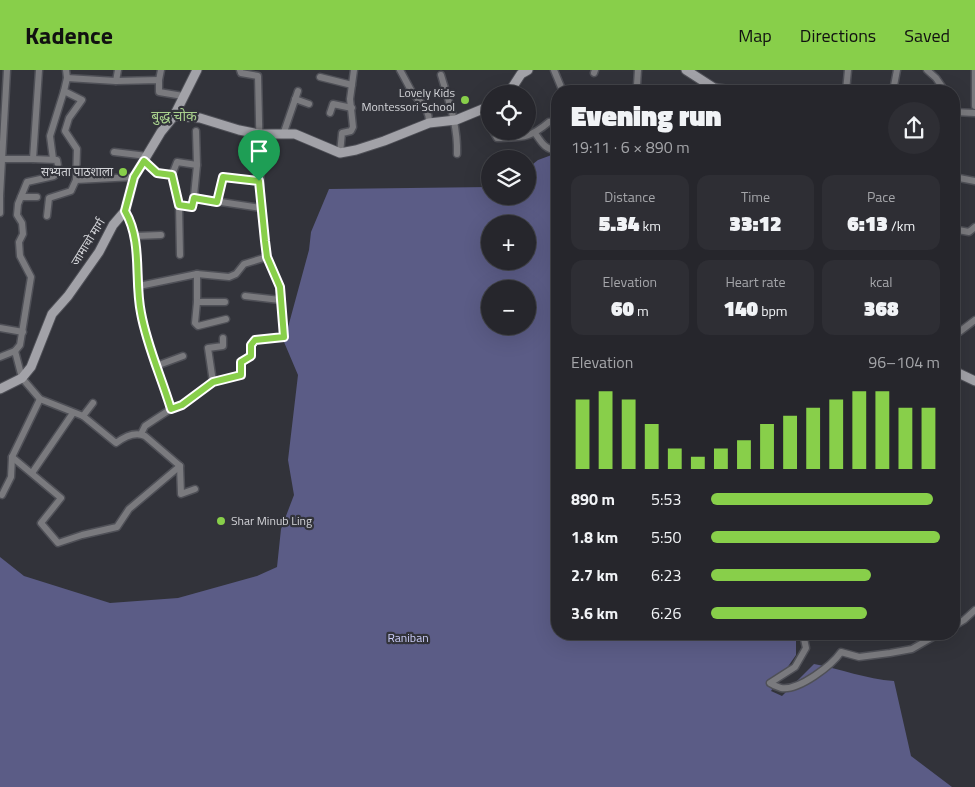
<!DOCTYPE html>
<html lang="en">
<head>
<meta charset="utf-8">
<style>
	body { margin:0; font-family:"Titillium Web","Noto Sans Devanagari",sans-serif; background:#2e2e34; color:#f1f3f6; height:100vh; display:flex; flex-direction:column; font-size:19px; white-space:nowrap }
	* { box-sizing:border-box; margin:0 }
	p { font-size:16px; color:#a4a5a9 }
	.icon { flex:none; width:28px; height:28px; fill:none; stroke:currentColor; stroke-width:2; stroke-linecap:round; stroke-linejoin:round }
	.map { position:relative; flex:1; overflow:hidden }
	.sheet { position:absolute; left:551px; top:15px; width:409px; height:555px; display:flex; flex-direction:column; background:#26262c; border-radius:20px; box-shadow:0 5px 20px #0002,0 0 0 1px #424348 }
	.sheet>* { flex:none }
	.tools { position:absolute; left:481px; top:15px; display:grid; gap:10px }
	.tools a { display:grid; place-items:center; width:55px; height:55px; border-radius:50%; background:#26262c; box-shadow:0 5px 20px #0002,0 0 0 1px #424348; font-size:25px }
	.pin { position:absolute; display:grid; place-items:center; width:42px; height:42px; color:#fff; margin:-51px -21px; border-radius:50% 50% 50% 0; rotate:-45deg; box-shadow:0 0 5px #0007 }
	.pin .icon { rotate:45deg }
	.round { display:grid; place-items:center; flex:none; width:52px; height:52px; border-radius:26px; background:#2e2e34 }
	.headline { display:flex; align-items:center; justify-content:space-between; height:85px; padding:0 20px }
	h1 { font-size:28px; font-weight:800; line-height:38px }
	.figures { display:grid; grid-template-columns:repeat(3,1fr); gap:8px; height:85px; padding:5px 20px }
	.figures div { display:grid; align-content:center; border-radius:12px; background:#2e2e34; text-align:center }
	.figures b { font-size:21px; font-weight:800 }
	.figures small { font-size:14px; font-weight:400 }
	.figures p { font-size:14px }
	.chart { height:140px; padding:10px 20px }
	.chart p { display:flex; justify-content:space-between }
	.chart svg { width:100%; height:90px; margin-top:5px; stroke:#88cf4a; stroke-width:6 }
	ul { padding:0 20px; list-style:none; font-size:16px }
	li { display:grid; grid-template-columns:80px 60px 1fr; align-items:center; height:38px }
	li i { height:12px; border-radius:6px; background:#88cf4a }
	header { display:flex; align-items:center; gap:30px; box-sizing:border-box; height:70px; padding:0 25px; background:#88cf4a; color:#111 }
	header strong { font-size:24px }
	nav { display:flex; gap:28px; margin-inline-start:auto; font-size:18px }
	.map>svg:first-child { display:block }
	.forest { fill:#5b5c86; fill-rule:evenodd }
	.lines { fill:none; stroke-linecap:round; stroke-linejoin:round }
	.street-casing { stroke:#4f5057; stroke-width:9 }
	.secondary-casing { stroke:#4f5057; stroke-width:11 }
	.street { stroke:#7a7a7e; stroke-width:6 }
	.secondary { stroke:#a2a2a8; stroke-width:9 }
	.route-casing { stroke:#fff; stroke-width:10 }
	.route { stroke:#88cf4a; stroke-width:6 }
	.poi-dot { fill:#88cf4a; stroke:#32333a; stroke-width:2 }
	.labels { text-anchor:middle; stroke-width:4.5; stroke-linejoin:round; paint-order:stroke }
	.poi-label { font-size:12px; fill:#d4d5d9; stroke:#32333a; text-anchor:end }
	.street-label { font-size:12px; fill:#d4d5d9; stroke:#32333a }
	.park-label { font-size:12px; fill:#caccf6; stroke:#32333a }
	.neighbourhood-label { font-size:14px; fill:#a8d08d; stroke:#32333a }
</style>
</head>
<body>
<header>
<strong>Kadence</strong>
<nav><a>Map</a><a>Directions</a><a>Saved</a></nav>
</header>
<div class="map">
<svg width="975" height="717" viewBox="0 0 975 717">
	<rect width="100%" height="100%" fill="#32333a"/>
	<path class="forest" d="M557,83L558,564H796V585L771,621L782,626L814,594C841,599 866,609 894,611L911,686L952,717H0V487L24,506L110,533L178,528L257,506L277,497L281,459L294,425L288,390L298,305L284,272L309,180L311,162L329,119L490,117V126H528V98L538,90ZM490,154H528V191H490ZM490,219H528V256H490Z"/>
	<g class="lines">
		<defs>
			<g id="street">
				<polyline points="118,0 116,11 159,10 159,22 183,26"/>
				<path d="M400,0C404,7 408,15 412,22C420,33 430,39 429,53"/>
				<polyline points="554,0 561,17"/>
				<polyline points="927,0 936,8 945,21"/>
				<polyline points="975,0 975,36"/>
				<polyline points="594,3 595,0"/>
				<path d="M441,5C449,32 458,56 457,84"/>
				<polyline points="320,7 352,15"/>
				<polyline points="67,8 116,11"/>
				<polyline points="159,10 161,0"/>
				<polyline points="637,15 638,0"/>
				<polyline points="846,21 848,0"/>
				<polyline points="893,21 897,0"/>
				<polyline points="295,29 309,34"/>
				<polyline points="485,39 490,53"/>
				<polyline points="954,42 975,43"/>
				<polyline points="330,43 333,34 352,38"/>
				<path d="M493,61L497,68C522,67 529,69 549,52"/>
				<polyline points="284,62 298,21"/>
				<path d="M535,63C541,72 546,81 558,80"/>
				<polyline points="114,82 147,86"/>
				<polyline points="340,83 342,63 351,61 353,57 350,29 354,0"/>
				<polyline points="0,89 33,89 39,0"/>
				<polyline points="53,89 50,66 64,21"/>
				<polyline points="144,91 157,103 172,105"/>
				<polyline points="954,107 975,111"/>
				<polyline points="76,110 134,107"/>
				<polyline points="0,126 7,0"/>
				<polyline points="21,127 37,127"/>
				<polyline points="194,128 261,138"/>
				<polyline points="217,131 223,107 259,111"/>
				<polyline points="179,135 193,136 197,95 196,61"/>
				<path d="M125,141C143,172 134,209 141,243C147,276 161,306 171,339"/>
				<polyline points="0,143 0,126"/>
				<polyline points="47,146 49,128 71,121 76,110 77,79 65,61 69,48 82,30 64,21 67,8 66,0"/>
				<polyline points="958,160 969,162 975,157"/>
				<polyline points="135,166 161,165"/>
				<polyline points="180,185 179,135 172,105 177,92 197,95"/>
				<polyline points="197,204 197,232 225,232"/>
				<polyline points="139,216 197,204 229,207 236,204 244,194 267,187"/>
				<polyline points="245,226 280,230"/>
				<polyline points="197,232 195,253 198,256 226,249"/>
				<polyline points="0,258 23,262"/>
				<polyline points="954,266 975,250"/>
				<polyline points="15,281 20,275 31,207 20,186 19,172 23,164 22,153 17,145 18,134 27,112 54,106 59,102 57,90 33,89"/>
				<path d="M0,287L15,281L22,308L40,329L83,346L116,373C124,367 135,361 145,366L180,396L181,424L195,419"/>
				<polyline points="156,296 183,286"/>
				<polyline points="213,312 208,278 223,276 223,268"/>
				<polyline points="40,329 12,387 61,428 41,453 58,473 82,465 117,457 129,439 180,396"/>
				<polyline points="83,346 93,333"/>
				<polyline points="141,364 145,356 154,350 171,339 182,335 213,312 241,305 241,292 251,286 251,275 255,270 284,267 280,217 267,187 261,138 258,6 241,3 240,0"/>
				<polyline points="32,403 73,343"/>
				<polyline points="2,425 11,407 12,387"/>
				<polyline points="954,556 964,550 975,540"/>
				<path d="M803,564L806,578L795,597L770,613C773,615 778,617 781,618C799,621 832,595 841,582L859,587L890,583L912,579L938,564"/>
			</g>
			<g id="secondary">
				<polyline points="686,0 714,18 735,21"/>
				<polyline points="508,24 521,4 528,0"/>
				<polyline points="174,46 200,48 239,60 259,64 295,64 340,83 356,80 384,71 429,53 456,50 490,36"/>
				<polyline points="954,301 975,311"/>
				<polyline points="0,319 22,308 31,297 52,244 68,226 99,182 113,155 125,141 134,107 161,62 174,46 197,0"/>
			</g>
		</defs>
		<use href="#street" class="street-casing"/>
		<use href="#secondary" class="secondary-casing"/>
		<use href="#street" class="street"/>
		<use href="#secondary" class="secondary"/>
	</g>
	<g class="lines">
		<defs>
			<path id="route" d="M144,91L157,103L172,105L179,135L192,137L194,128L217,132L223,107L259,111L265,171L267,187L280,217L284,267L255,270L251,275V286L241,292V305L213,312L182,335L171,339C161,306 147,276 141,243C134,209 143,172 125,141L134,107Z"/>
		</defs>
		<use href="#route" class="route-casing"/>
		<use href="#route" class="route"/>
	</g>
	<g class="poi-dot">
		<circle cx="465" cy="30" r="5"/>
		<circle cx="123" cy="102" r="5"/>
		<circle cx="221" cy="451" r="5"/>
	</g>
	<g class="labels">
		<g class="poi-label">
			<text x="455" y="27">Lovely Kids<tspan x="455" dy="14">Montessori School</tspan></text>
			<text x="113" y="106">सभ्यता पाठशाला</text>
			<text x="231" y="455" text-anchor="start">Shar Minub Ling</text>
		</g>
		<g class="street-label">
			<text transform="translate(88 172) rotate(-58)" y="4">जामाचो मार्ग</text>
		</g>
		<g class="park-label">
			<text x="408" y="572">Raniban</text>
		</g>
		<g class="neighbourhood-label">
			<text x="174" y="51">बुद्ध चोक</text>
		</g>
	</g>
</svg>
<div class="tools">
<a><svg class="icon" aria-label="locate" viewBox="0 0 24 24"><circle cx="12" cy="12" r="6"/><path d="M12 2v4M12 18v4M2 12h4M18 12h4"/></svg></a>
<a><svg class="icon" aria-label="layers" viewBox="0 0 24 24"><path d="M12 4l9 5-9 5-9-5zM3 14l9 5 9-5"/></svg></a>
<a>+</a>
<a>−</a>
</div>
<div class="pin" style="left:259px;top:111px;background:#1e9e55"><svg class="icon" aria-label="arrive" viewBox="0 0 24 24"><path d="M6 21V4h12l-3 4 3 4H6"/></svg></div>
<section class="sheet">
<div class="headline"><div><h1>Evening run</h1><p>19:11 · 6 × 890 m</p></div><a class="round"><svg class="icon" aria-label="share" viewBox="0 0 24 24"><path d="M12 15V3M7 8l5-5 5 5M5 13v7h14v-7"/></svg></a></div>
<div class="figures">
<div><p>Distance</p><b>5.34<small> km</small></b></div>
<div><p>Time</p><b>33:12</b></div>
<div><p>Pace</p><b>6:13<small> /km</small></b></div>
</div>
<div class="figures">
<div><p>Elevation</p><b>60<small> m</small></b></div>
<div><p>Heart rate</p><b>140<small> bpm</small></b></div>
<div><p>kcal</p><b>368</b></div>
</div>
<div class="chart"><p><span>Elevation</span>96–104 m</p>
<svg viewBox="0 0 160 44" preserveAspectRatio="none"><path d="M5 44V10M15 44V6M25 44V10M35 44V22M45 44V34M55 44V38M65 44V34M75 44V30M85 44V22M95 44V18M105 44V14M115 44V10M125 44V6M135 44V6M145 44V14M155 44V14"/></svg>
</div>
<ul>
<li><b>890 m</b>5:53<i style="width:97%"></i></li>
<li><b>1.8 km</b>5:50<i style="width:100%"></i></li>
<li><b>2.7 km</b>6:23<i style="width:70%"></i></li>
<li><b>3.6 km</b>6:26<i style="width:68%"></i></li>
</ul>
</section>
</div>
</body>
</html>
